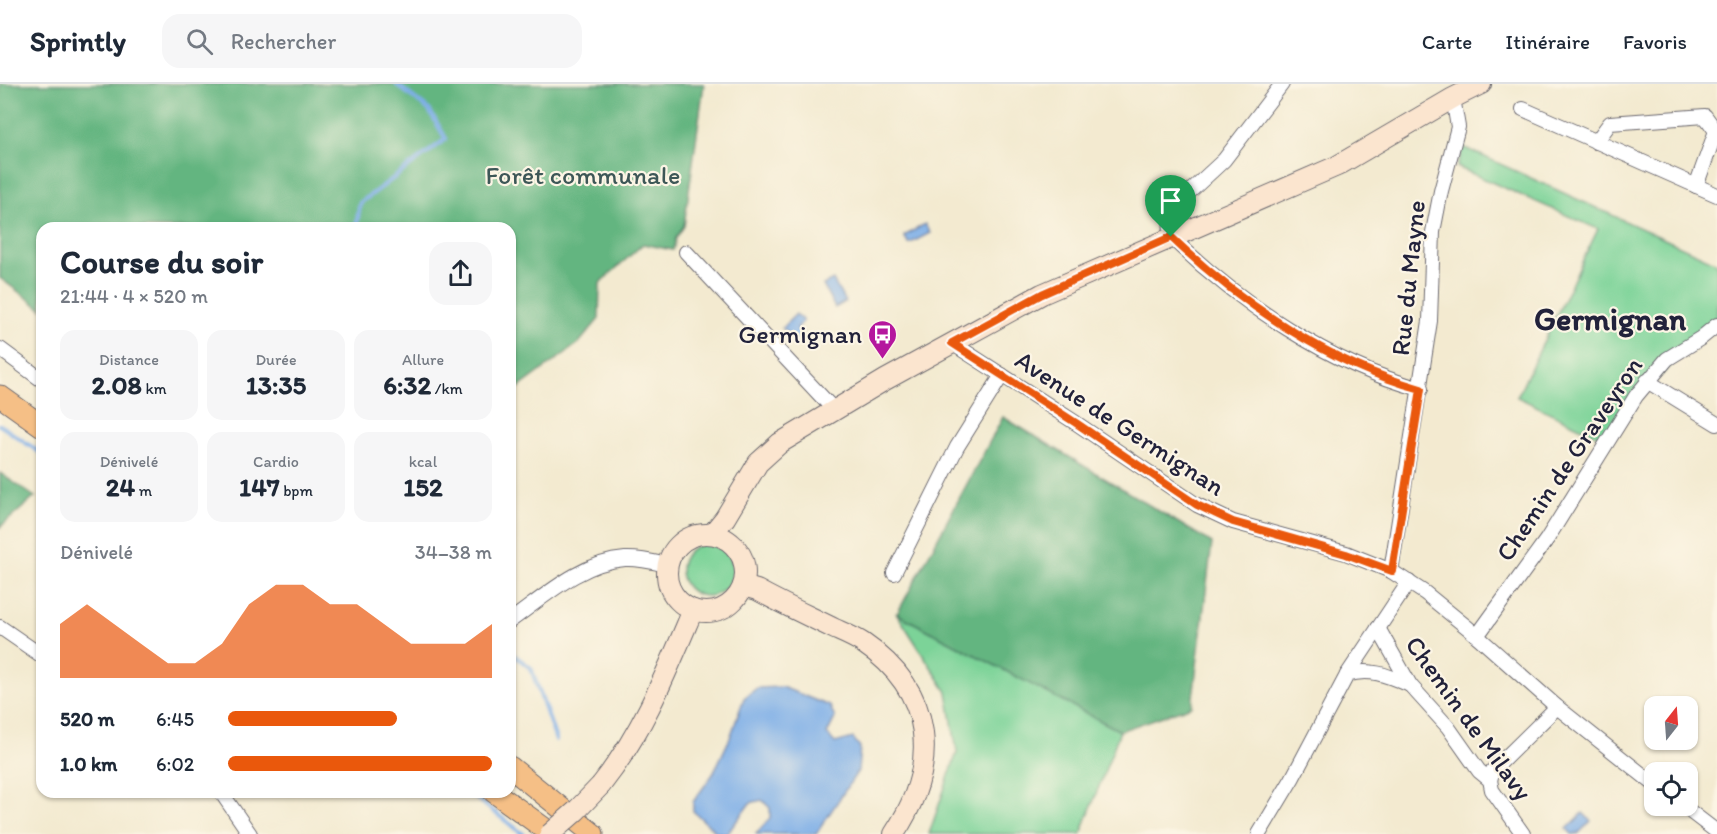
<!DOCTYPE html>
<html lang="fr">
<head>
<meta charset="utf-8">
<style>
	body { margin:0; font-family:Itim,sans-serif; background:#f6f6f7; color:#1f2937; height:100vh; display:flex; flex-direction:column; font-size:22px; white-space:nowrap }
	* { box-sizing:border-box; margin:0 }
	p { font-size:20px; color:#747a83 }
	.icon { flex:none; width:33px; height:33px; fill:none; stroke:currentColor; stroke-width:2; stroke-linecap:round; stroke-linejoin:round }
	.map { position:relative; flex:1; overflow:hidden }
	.drawer { position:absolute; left:36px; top:138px; width:480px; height:576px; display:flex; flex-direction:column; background:#fff; border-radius:18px; box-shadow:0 2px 4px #0004 }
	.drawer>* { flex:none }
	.needle { width:39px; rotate:17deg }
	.controls { position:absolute; left:1644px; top:612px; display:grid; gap:12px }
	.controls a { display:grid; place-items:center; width:54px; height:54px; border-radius:12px; background:#fff; box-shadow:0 2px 4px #0004; font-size:30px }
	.pin { position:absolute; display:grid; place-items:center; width:51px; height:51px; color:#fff; margin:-62px -26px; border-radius:50% 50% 50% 0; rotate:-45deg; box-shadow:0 0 6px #0007 }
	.pin .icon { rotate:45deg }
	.round { display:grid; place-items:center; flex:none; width:63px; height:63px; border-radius:18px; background:#f6f6f7 }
	.headline { display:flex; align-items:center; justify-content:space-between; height:102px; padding:0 24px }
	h1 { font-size:33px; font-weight:800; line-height:45px }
	.metrics { display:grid; grid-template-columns:repeat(3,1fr); gap:9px; height:102px; padding:6px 24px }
	.metrics div { display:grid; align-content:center; border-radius:15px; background:#f6f6f7; text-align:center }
	.metrics b { font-size:26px; font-weight:800 }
	.metrics small { font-size:16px; font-weight:400 }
	.metrics p { font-size:16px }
	.chart { height:168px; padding:12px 24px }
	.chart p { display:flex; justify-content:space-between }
	.chart svg { width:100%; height:108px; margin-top:6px; fill:#ea580c; opacity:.7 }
	ul { padding:0 24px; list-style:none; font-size:20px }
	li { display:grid; grid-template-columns:96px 72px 1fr; align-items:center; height:45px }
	li i { height:15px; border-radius:8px; background:#ea580c }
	header { display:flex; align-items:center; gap:36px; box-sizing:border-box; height:84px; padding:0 30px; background:#fff; border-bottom:2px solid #e0e1e3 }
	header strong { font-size:28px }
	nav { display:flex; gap:33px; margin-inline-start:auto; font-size:21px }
	.search { width:420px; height:54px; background:#f6f6f7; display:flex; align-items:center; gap:15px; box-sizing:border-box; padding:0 21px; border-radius:18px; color:#747a83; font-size:22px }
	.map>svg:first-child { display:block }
	.green { fill:#7bd398; stroke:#4e7a6a; stroke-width:1.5 }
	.forest { fill:#64b580; stroke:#436c5e; stroke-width:1.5 }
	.water { fill:#7bade7; stroke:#4e6891; stroke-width:1.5 }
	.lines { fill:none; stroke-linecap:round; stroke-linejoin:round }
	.stream { stroke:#7bade7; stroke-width:4.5 }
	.street-casing { stroke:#6b686f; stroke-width:16 }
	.secondary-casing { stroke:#6b686f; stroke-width:22 }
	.primary-casing { stroke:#6b686f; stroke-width:23 }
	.street { stroke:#fff; stroke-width:14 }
	.secondary { stroke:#fbe5cf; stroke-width:20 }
	.primary { stroke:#f5bf86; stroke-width:21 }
	.secondary-bridge-casing { stroke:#6b686f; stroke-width:22; stroke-linecap:butt }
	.secondary-bridge { stroke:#fbe5cf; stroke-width:20 }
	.route-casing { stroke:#fff; stroke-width:12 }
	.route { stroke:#ea580c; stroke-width:8 }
	.labels { text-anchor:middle; stroke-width:4.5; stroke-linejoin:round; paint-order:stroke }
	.park-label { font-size:26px; fill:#3d5757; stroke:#fcf5e5 }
	.street-label { font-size:26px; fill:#22223b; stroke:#fcf5e5 }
	.poi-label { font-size:26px; fill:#22223b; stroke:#fcf5e5; text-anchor:end }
	.district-label { font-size:32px; font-weight:bold; fill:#22223b; stroke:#fcf5e5 }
</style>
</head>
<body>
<header>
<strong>Sprintly</strong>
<div class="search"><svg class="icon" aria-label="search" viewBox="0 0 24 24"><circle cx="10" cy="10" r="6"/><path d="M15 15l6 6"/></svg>Rechercher</div>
<nav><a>Carte</a><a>Itinéraire</a><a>Favoris</a></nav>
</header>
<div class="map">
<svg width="1717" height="750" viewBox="0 0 1717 750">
	<rect width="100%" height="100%" fill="#fcf5e5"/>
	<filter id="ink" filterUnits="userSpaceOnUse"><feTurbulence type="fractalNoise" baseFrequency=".0167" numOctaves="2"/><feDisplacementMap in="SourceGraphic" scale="12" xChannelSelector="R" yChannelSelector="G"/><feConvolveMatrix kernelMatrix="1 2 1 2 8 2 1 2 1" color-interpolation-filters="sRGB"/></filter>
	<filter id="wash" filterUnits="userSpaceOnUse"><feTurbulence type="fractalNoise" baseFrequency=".008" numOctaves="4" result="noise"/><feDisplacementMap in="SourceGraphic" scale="24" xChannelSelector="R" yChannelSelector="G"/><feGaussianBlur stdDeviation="1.35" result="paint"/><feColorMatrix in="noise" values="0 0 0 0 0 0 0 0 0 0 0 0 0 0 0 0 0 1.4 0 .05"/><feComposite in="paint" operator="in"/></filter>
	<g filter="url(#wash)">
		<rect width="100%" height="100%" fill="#f3ead0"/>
		<g class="green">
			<polygon points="1463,63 1717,179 1717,234 1704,251 1693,257 1603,354 1517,313 1598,145 1457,83"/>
			<circle cx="707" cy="486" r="26"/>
			<polygon points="897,530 1120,647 1081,750 929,750 957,668 947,608"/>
		</g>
		<g class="forest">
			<polygon points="0,0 704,0 684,142 676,154 673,166 643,160 600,199 599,235 579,259 510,310 510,144 42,144 42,225 0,194"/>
			<polygon points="1003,333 1212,459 1192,622 1120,647 897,530"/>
			<polygon points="0,389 35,413 0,443"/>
		</g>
		<g class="water">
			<polygon points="925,140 930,149 909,160 904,152"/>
			<polygon points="833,196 845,218 835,224 823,201"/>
			<polygon points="796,230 803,237 797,244 803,251 796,258 782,244"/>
			<polygon points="782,603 830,622 835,634 827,650 835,659 853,654 860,663 858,687 816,750 756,750 770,734 770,724 762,716 750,719 727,750 717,749 693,727 693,718 713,690 730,654 744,614 757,604"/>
			<polygon points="1583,729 1591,737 1578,750 1572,750 1567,745"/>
		</g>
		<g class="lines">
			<g class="stream">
				<polyline points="356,144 360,119 446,55 429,26 396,0"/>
				<polyline points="0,341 42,370"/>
				<polyline points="514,571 531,584 556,656"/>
				<polyline points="468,708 523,750"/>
			</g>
		</g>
	</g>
	<g filter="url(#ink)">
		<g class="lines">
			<defs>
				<g id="street">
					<path d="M1282,0L1224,76L1170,126L1171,153C1238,218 1330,281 1421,305"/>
					<polyline points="1523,25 1717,111"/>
					<polyline points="1596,58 1610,39 1705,32 1716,47 1696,102"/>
					<polyline points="686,168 835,327"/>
					<polyline points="952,259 1076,339 1197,421 1233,438 1346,469 1391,487 1425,509 1468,544 1557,623 1654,700"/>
					<polyline points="0,265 42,296"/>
					<polyline points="1647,297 1717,340"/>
					<polyline points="1391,487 1430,237 1433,148 1441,107 1458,43 1453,14"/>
					<polyline points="894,489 957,363 1002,291"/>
					<path d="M510,537C544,513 581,478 625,475C639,474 654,478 667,481"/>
					<polyline points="0,543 42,572"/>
					<polyline points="1378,544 1410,601 1448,643 1479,687 1490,696 1492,706 1523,750"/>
					<polyline points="1477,552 1547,455 1636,312 1667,275 1701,254 1717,241"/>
					<path d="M1347,591C1369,583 1389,592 1410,601"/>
					<polyline points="1490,696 1493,686 1557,623"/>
					<polyline points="221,708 250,750"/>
					<polyline points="1683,722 1717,748"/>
					<polyline points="1259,750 1292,695 1347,591 1409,498"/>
				</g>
				<g id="secondary">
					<polyline points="712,450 725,434 758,379 780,359 885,296 1042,210 1337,82 1453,14 1481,0"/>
					<circle cx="706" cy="489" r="39"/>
					<path d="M743,502L757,506C782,520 809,532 835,545C844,549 854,553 863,559C935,608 940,681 894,750"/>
					<path d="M601,701C643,648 667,587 693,526"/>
				</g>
				<g id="primary">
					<polyline points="0,312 42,342"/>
					<polyline points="510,683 593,750"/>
					<polyline points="494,708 552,750"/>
				</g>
			</defs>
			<use href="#street" class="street-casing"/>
			<use href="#secondary" class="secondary-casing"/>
			<use href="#primary" class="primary-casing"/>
			<use href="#street" class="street"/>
			<use href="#secondary" class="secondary"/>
			<use href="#primary" class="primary"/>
			<defs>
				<polyline id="secondary-bridge" points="550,750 576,727 601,701"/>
			</defs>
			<use href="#secondary-bridge" class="secondary-bridge-casing"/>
			<use href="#secondary-bridge" class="secondary-bridge"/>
		</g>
	</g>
	<g class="lines" filter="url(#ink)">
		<defs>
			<path id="route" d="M1171,153C1239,218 1329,280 1421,305L1392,487L1346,470L1233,438L1197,421L1076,339L952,259L1042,210Z"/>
		</defs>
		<use href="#route" class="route-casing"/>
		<use href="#route" class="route"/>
	</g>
	<defs>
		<symbol id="bus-pin" viewBox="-11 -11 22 30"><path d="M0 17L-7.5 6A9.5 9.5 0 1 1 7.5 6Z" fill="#b5179e" stroke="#fcf5e5"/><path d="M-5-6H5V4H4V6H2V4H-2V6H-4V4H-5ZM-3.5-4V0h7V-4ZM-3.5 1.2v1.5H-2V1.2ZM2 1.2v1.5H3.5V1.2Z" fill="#fff"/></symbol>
	</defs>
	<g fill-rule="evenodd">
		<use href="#bus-pin" x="866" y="234" width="33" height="45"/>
	</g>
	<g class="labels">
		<g class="park-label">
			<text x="583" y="100">Forêt communale</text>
		</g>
		<g class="street-label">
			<text transform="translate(1408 194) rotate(-84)" y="9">Rue du Mayne</text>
			<text transform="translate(1120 339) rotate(33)" y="9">Avenue de Germignan</text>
			<text transform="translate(1569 375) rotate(-56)" y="9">Chemin de Graveyron</text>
			<text transform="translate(1469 634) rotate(54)" y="9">Chemin de Milavy</text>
		</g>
		<g class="poi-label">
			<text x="862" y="259">Germignan</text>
		</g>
		<g class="district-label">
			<text x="1610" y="246">Germignan</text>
		</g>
	</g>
</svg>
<div class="controls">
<a><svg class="needle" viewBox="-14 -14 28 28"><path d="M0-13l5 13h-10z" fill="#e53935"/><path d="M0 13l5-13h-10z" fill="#747a83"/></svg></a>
<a><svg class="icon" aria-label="locate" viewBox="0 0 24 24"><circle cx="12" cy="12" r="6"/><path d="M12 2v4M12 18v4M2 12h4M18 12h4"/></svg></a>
</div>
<div class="pin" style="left:1171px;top:153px;background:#1e9e55"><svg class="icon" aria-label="arrive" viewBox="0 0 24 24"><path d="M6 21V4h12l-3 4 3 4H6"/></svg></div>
<section class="drawer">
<div class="headline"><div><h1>Course du soir</h1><p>21:44 · 4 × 520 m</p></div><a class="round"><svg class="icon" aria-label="share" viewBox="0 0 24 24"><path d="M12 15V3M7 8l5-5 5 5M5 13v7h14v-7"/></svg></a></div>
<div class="metrics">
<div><p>Distance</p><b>2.08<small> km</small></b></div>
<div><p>Durée</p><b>13:35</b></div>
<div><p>Allure</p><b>6:32<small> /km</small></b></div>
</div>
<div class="metrics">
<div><p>Dénivelé</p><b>24<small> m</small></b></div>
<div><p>Cardio</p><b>147<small> bpm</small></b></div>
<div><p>kcal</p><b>152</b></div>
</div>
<div class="chart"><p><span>Dénivelé</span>34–38 m</p>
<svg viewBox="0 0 160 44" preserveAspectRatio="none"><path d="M0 44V22L10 14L20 22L30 30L40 38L50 38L60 30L70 14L80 6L90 6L100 14L110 14L120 22L130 30L140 30L150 30L160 22V44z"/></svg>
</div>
<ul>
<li><b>520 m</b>6:45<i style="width:64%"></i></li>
<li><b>1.0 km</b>6:02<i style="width:100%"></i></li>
</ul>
</section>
</div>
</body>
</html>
